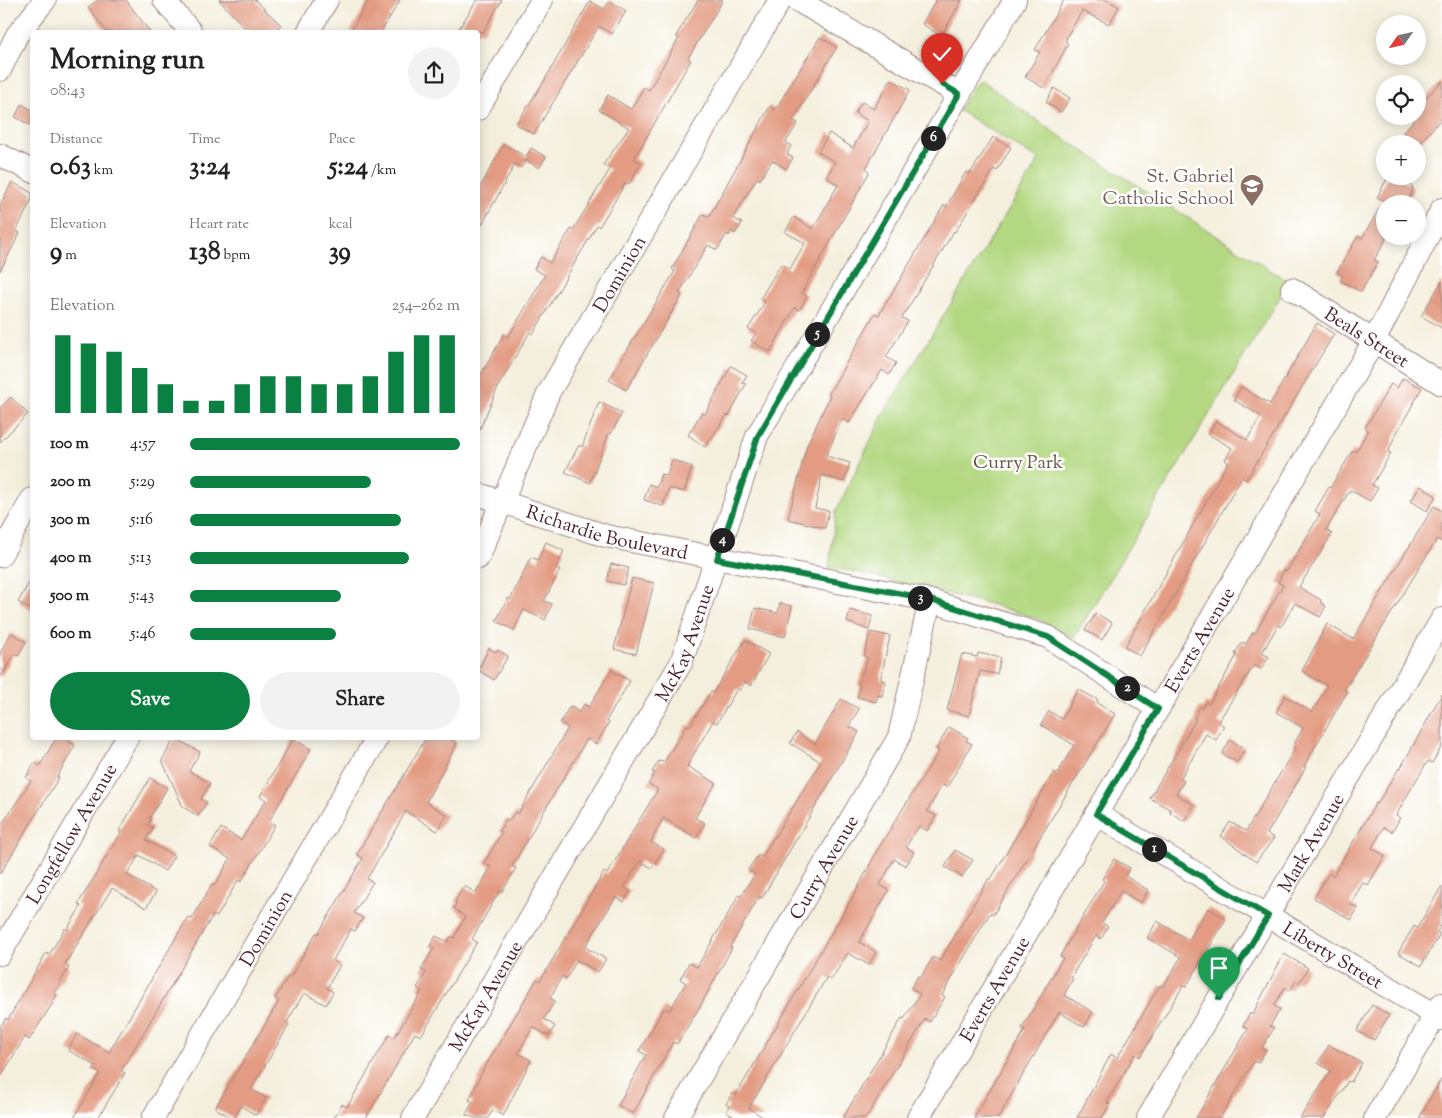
<!DOCTYPE html>
<html lang="en">
<head>
<meta charset="utf-8">
<style>
	body { margin:0; font-family:"Sorts Mill Goudy",serif; background:#f2f2f2; color:#222; height:100vh; display:flex; flex-direction:column; font-size:19px; white-space:nowrap }
	* { box-sizing:border-box; margin:0 }
	p { font-size:16px; color:#767676 }
	.icon { flex:none; width:28px; height:28px; fill:none; stroke:currentColor; stroke-width:2; stroke-linecap:round; stroke-linejoin:round }
	.map { position:relative; flex:1; overflow:hidden }
	.side { position:absolute; left:30px; top:30px; width:450px; height:710px; display:flex; flex-direction:column; background:#fff; border-radius:5px; box-shadow:0 2px 12px #0003 }
	.side>* { flex:none }
	.needle { width:32px; rotate:236deg }
	.controls { position:absolute; left:1376px; top:15px; display:grid; gap:10px }
	.controls a { display:grid; place-items:center; width:50px; height:50px; border-radius:50%; background:#fff; box-shadow:0 2px 12px #0003; font-size:25px }
	.pin { position:absolute; display:grid; place-items:center; width:42px; height:42px; color:#fff; margin:-51px -21px; border-radius:50% 50% 50% 0; rotate:-45deg; box-shadow:0 0 5px #0007 }
	.pin .icon { rotate:45deg }
	.km { position:absolute; width:25px; height:25px; margin:-12px; border-radius:50%; background:#222; color:#fff; font-size:14px; line-height:25px; text-align:center }
	.round { display:grid; place-items:center; flex:none; width:52px; height:52px; border-radius:26px; background:#f2f2f2 }
	.headline { display:flex; align-items:center; justify-content:space-between; height:85px; padding:0 20px }
	h1 { font-size:28px; font-weight:700; line-height:38px }
	.stats { display:grid; grid-template-columns:repeat(3,1fr); gap:8px; height:85px; padding:5px 20px }
	.stats div { display:grid; align-content:center }
	.stats b { font-size:25px; font-weight:700 }
	.stats small { font-size:14px; font-weight:400 }
	.stats p { font-size:14px }
	.chart { height:140px; padding:10px 20px }
	.chart p { display:flex; justify-content:space-between }
	.chart svg { width:100%; height:90px; margin-top:5px; stroke:#0b8043; stroke-width:6 }
	.button { display:flex; gap:10px; margin-top:auto; padding:10px 20px }
	.button a { flex:1; height:58px; border-radius:30px; background:#0b8043; color:#fff; font-size:20px; font-weight:700; line-height:58px; text-align:center }
	.button a+a { background:#f2f2f2; color:#222 }
	ul { padding:0 20px; list-style:none; font-size:16px }
	li { display:grid; grid-template-columns:80px 60px 1fr; align-items:center; height:38px }
	li i { height:12px; border-radius:6px; background:#0b8043 }
	.map>svg:first-child { display:block }
	.green { fill:#b3d881; stroke:#7e7c56 }
	.building { fill:#e39c83 }
	.lines { fill:none; stroke-linecap:round; stroke-linejoin:round }
	.minor-casing { stroke:#9f8784; stroke-width:24 }
	.minor { stroke:#fff; stroke-width:22 }
	.route-casing { stroke:#fff; stroke-width:10 }
	.route { stroke:#0b8043; stroke-width:6 }
	.labels { text-anchor:middle; stroke-width:5; stroke-linejoin:round; paint-order:stroke }
	.education-label { font-size:19px; fill:#785e54; stroke:#fff; text-anchor:end }
	.street-label { font-size:19px; fill:#4a1f2b; stroke:#fff }
	.park-label { font-size:19px; fill:#6a5645; stroke:#fff }
</style>
</head>
<body>
<div class="map">
<svg width="1442" height="1118" viewBox="0 0 1442 1118">
	<rect width="100%" height="100%" fill="#fff"/>
	<filter id="ink" filterUnits="userSpaceOnUse"><feTurbulence type="fractalNoise" baseFrequency=".02" numOctaves="2"/><feDisplacementMap in="SourceGraphic" scale="10" xChannelSelector="R" yChannelSelector="G"/><feConvolveMatrix kernelMatrix="1 2 1 2 8 2 1 2 1" color-interpolation-filters="sRGB"/></filter>
	<filter id="wash" filterUnits="userSpaceOnUse"><feTurbulence type="fractalNoise" baseFrequency=".0096" numOctaves="4" result="noise"/><feDisplacementMap in="SourceGraphic" scale="20" xChannelSelector="R" yChannelSelector="G"/><feGaussianBlur stdDeviation="1.12" result="paint"/><feColorMatrix in="noise" values="0 0 0 0 0 0 0 0 0 0 0 0 0 0 0 0 0 1.4 0 .05"/><feComposite in="paint" operator="in"/></filter>
	<g filter="url(#wash)">
		<rect width="100%" height="100%" fill="#f4efdd"/>
		<polygon class="green" points="979,79 1055,133 1289,282 1074,638 1038,619 990,604 852,571 829,568 836,511 884,413 1039,160 958,110"/>
		<g id="blocks">
			<g class="building">
				<polygon points="98,0 126,0 150,32 107,32 88,7"/>
				<polygon points="219,0 255,0 281,25 273,32 249,32"/>
				<polygon points="369,0 400,0 381,32 350,32"/>
				<polygon points="477,0 502,0 483,32 457,32"/>
				<polygon points="698,0 723,0 688,58 691,60 634,159 641,163 629,184 626,182 599,227 597,225 533,334 530,332 500,383 478,433 478,380 504,334 508,337 545,275 534,269 541,257 550,263 571,229 573,230 610,169 603,165 629,128 599,110 608,95 631,109 644,87 649,90 679,38 676,36"/>
				<polygon points="936,0 962,0 941,36 922,24"/>
				<polygon points="1064,0 1107,0 1119,7 1109,24 1082,11 1067,36 1066,42 1068,44 1044,88 1025,77 1040,52 1035,50"/>
				<polygon points="590,1 604,9 610,1 626,11 612,34 599,26 534,134 516,124 543,83"/>
				<polygon points="820,37 837,47 793,120 798,123 786,142 791,146 787,154 793,158 786,169 772,160 760,180 757,178 733,218 742,223 735,234 732,231 729,236 727,234 717,250 708,245 679,293 682,295 626,390 609,380 675,271 672,269 703,214 709,217 770,106 775,110"/>
				<polygon points="891,79 910,90 866,168 869,173 808,281 802,293 807,296 799,310 795,307 770,352 751,341 756,333 748,329 765,302 760,299 781,264 790,269 805,243 785,232 794,217 813,229 838,185 826,177 835,162 818,152 829,133 853,148 868,121 855,113 862,102 874,109"/>
				<polygon points="1442,81 1442,118 1419,144 1397,144 1404,131 1418,116 1418,94 1424,100"/>
				<polygon points="1054,88 1070,98 1061,112 1046,102"/>
				<polygon points="22,104 32,110 32,126 15,117"/>
				<polygon points="993,137 1011,147 997,171 994,169 955,232 954,231 902,318 908,321 886,357 896,363 889,375 882,370 849,423 842,419 826,456 850,463 844,482 822,475 815,508 829,511 825,528 788,519 807,445 830,396 828,395 875,313 879,315 944,205 946,207 966,172 970,174"/>
				<polygon points="504,144 526,157 531,148 546,157 539,168 526,160 521,168 515,164 478,232 478,191"/>
				<polygon points="1388,177 1393,180 1395,177 1413,187 1412,193 1405,204 1385,202 1385,241 1374,260 1378,262 1361,292 1340,280 1343,276 1337,272 1358,236 1362,238 1384,201 1377,197"/>
				<polygon points="12,182 32,193 32,199 16,231 20,233 0,271 0,205"/>
				<polygon points="1442,281 1442,328 1421,316"/>
				<polygon points="1317,323 1334,334 1246,480 1242,477 1140,656 1125,647 1228,462 1225,460 1232,448 1208,434 1216,421 1247,440 1261,416 1234,400 1241,387 1270,404"/>
				<polygon points="731,366 747,375 742,383 746,384 729,416 727,415 705,447 688,435 702,412 705,414"/>
				<polygon points="1403,378 1422,388 1395,436 1388,452 1391,453 1372,485 1378,488 1370,501 1350,490 1326,530 1332,534 1299,587 1321,600 1320,602 1326,606 1320,617 1295,603 1281,627 1278,625 1262,653 1269,657 1261,669 1254,665 1218,722 1224,726 1216,740 1206,734 1180,779 1184,781 1176,794 1194,805 1184,821 1170,812 1171,810 1150,798 1196,719 1194,718 1200,707 1202,708 1206,702 1209,704 1237,655 1235,654 1242,642 1246,644 1253,632 1255,633 1283,585 1278,582 1284,570 1287,571 1320,514 1315,511 1329,487 1330,488 1353,450 1356,452 1368,430 1365,428 1391,384 1397,388"/>
				<polygon points="11,397 28,414 0,442 0,408"/>
				<polygon points="599,402 622,413 611,434 609,433 590,483 565,472 579,445 582,447"/>
				<polygon points="672,460 692,467 684,492 669,488 663,506 644,500 649,484 657,487 661,474 667,476"/>
				<polygon points="1420,486 1436,496 1427,511 1411,501"/>
				<polygon points="1434,506 1442,511 1442,542 1437,539 1344,690 1347,692 1304,766 1306,767 1267,834 1274,838 1256,862 1221,836 1230,822 1246,831 1296,747 1293,746 1303,728 1276,712 1285,696 1312,712 1327,686 1302,671 1327,624 1353,639"/>
				<polygon points="546,542 564,551 556,568 560,570 544,601 552,604 545,620 524,610 514,630 496,621 508,598 510,600 531,557 538,560"/>
				<polygon points="611,564 629,568 624,585 607,581"/>
				<polygon points="32,578 32,610 18,602"/>
				<polygon points="632,578 654,583 636,654 614,649"/>
				<polygon points="780,603 792,606 785,637 750,629 755,608 778,613"/>
				<polygon points="850,610 872,616 869,630 847,622"/>
				<polygon points="1096,613 1112,623 1102,640 1085,630"/>
				<polygon points="870,632 890,636 881,677 881,680 886,681 882,696 878,695 876,702 857,697 860,686 858,684 868,658 864,657"/>
				<polygon points="11,633 26,642 18,656 14,654 0,678 0,653"/>
				<polygon points="745,640 769,654 751,686 745,682 740,690 737,689 717,723 713,721 687,766 716,783 695,818 705,823 696,838 663,818 651,842 664,849 652,868 640,861 624,887 630,891 624,902 616,897 585,947 606,959 598,972 577,960 566,979 562,976 550,998 555,1001 544,1019 555,1026 549,1036 533,1027 518,1053 531,1060 503,1116 493,1110 488,1118 474,1118 466,1114 473,1102 469,1100 482,1072 537,979 540,981 604,872 607,874 658,789 648,784 655,773 652,772 659,761 664,762 687,725 690,726 711,691 713,693"/>
				<polygon points="489,648 496,652 498,650 508,656 494,680 478,670"/>
				<polygon points="978,653 1001,658 997,674 980,671 969,716 947,710 962,654 977,657"/>
				<polygon points="611,670 630,681 606,721 609,722 596,744 587,739 541,816 512,866 516,868 502,892 500,890 472,939 477,942 421,1036 415,1033 366,1118 334,1118 342,1104 347,1107 389,1035 394,1038 422,991 417,988 426,973 421,970 434,948 430,946 436,936 448,942 451,936 454,938 465,917 454,908 457,902 455,901 464,886 476,893 491,867 484,863 502,832 499,831 506,819 509,821 515,812 518,814 568,728 560,723 570,706 579,712 584,704 589,707"/>
				<polygon points="1078,689 1098,700 1097,703 1115,714 993,915 990,913 942,995 945,997 930,1022 925,1019 866,1118 843,1118 902,1018 904,1019 920,994 911,988 918,976 921,977 933,957 940,961 989,878 991,879 1054,772 1057,774 1074,745 1041,725 1049,711 1062,719"/>
				<polygon points="1442,694 1442,746 1432,763 1428,761 1418,777 1396,815 1400,818 1392,832 1384,827 1372,848 1385,856 1368,885 1363,883 1350,904 1358,908 1351,920 1314,898 1329,873 1333,876 1376,803 1377,804 1399,768 1400,769"/>
				<polygon points="841,699 859,709 849,726 859,732 762,898 759,897 730,947 732,948 699,1008 677,1044 673,1042 633,1114 618,1105 646,1055 639,1051 664,1008 669,1011 686,983 680,979 689,963 697,967 739,895 741,896 755,874 748,870 758,855 762,857 821,762 790,743 797,732 815,744"/>
				<polygon points="949,727 968,738 966,741 972,744 947,787 942,785 927,811 936,816 927,831 919,826 906,847 914,852 906,866 894,859 880,885 889,890 859,942 876,952 869,965 848,953 831,980 827,977 749,1108 764,1118 736,1118 726,1112 729,1106 726,1104 732,1093 736,1095 854,895 879,847 939,751 936,749"/>
				<polygon points="56,738 63,738 75,745 57,777 59,777 0,874 0,827 31,781 26,778 34,763 40,766"/>
				<polygon points="175,738 200,752 189,771 210,783 201,799 207,802 198,816 183,807 162,760"/>
				<polygon points="426,738 448,738 457,743 426,802 447,815 437,831 406,811 367,879 373,882 354,913 363,918 355,931 351,929 333,960 340,965 327,988 333,992 326,1005 304,993 286,1024 289,1025 251,1089 266,1098 256,1115 241,1106 234,1118 232,1118 215,1108 279,1001 275,999 288,976 290,978 316,933 318,934 363,858 357,854"/>
				<polygon points="293,739 311,749 269,821 275,825 241,882 238,880 217,917 213,915 121,1071 125,1073 98,1118 74,1118 100,1073 93,1070 96,1066 68,1050 77,1034 109,1052 188,917 192,919 212,884 215,885 230,859 210,847 221,828 241,840 266,800 260,796"/>
				<polygon points="1230,740 1245,749 1237,762 1222,754"/>
				<polygon points="150,778 167,788 149,819 151,820 148,825 153,828 146,840 174,856 165,871 139,855 127,875 156,892 146,908 112,888 65,964 69,967 54,993 57,995 51,1006 29,1040 25,1037 0,1078 0,1027 6,1018 8,1020 46,953 49,955 65,928 67,930 81,906 78,904 121,833 119,831"/>
				<polygon points="955,850 973,860 962,877 945,867"/>
				<polygon points="1114,859 1130,868 1125,876 1148,890 1141,903 1121,891 1102,923 1108,927 1101,939 1096,936 1071,977 1073,979 1064,995 1093,1012 1084,1027 1059,1012 998,1118 974,1118 1025,1030 1022,1028 1063,958 1060,956 1104,881 1102,879"/>
				<polygon points="1442,886 1442,924 1437,932 1440,934 1421,966 1398,953 1414,926 1417,928"/>
				<polygon points="1208,908 1226,919 1186,987 1183,986 1140,1057 1135,1054 1111,1095 1107,1103 1110,1104 1102,1118 1077,1118 1111,1054 1117,1058 1160,985 1163,987 1181,957 1147,938 1157,921 1189,940"/>
				<polygon points="1284,954 1308,968 1299,983 1296,981 1290,991 1285,987 1274,1006 1280,1009 1270,1026 1274,1028 1262,1048 1266,1050 1258,1063 1254,1061 1220,1118 1196,1118 1248,1029 1243,1026 1250,1013 1252,1015"/>
				<polygon points="1372,1005 1389,1015 1374,1040 1357,1031"/>
				<polygon points="1329,1045 1362,1063 1351,1082 1348,1081 1324,1118 1300,1118 1331,1071 1318,1063"/>
				<polygon points="1442,1078 1442,1118 1419,1118"/>
			</g>
		</g>
	</g>
	<g filter="url(#ink)">
		<use href="#blocks" fill-opacity="0" stroke="#9f8784" stroke-width="1"/>
		<g class="lines">
			<defs>
				<g id="minor">
					<polyline points="164,0 191,32"/>
					<polyline points="797,0 959,94"/>
					<polyline points="308,32 327,0"/>
					<polyline points="0,70 17,35 45,0"/>
					<polyline points="478,109 542,0"/>
					<polyline points="0,155 32,171"/>
					<path id="s1" d="M1292,289L1442,384"/>
					<path id="s2" d="M478,494L606,536L924,599L1048,637L1158,709"/>
					<polyline points="0,556 32,499"/>
					<path id="s3" d="M478,558L549,392L780,0"/>
					<path id="s4" d="M1096,814L1442,1019"/>
					<path id="s5" d="M0,954L127,738"/>
					<path id="s6" d="M153,1118L377,738"/>
					<path id="s7" d="M413,1118L681,663L757,436L1015,0"/>
					<path id="s8" d="M676,1118L899,737L927,614L924,599"/>
					<path id="s9" d="M918,1118L1374,341L1442,209"/>
					<path id="s10" d="M1148,1118L1442,619"/>
					<polyline points="1375,1118 1442,1004"/>
				</g>
			</defs>
			<use href="#minor" class="minor-casing"/>
			<use href="#minor" class="minor"/>
		</g>
	</g>
	<g class="lines" filter="url(#ink)">
		<defs>
			<polyline id="route" points="942,84 959,94 758,436 717,559 924,598 1048,637 1158,709 1096,814 1268,916 1219,998"/>
		</defs>
		<use href="#route" class="route-casing"/>
		<use href="#route" class="route"/>
	</g>
	<defs>
		<symbol id="school-pin" viewBox="-11 -11 22 30"><path d="M0 17L-7.5 6A9.5 9.5 0 1 1 7.5 6Z" fill="#8d6e63" stroke="#fff"/><path d="M0-5L7-2L0 1L-7-2ZM-4 1L0 2.5L4 1V4Q0 6-4 4Z" fill="#fff"/></symbol>
	</defs>
	<g fill-rule="evenodd">
		<use href="#school-pin" x="1238" y="172" width="28" height="38"/>
	</g>
	<g class="labels">
		<g class="education-label">
			<text x="1234" y="182">St. Gabriel<tspan x="1234" dy="22">Catholic School</tspan></text>
		</g>
		<g class="street-label">
			<text dy="7" stroke="none"><textPath href="#s3" startOffset="318">Dominion</textPath></text>
			<text dy="7" stroke="none"><textPath href="#s1" startOffset="89">Beals Street</textPath></text>
			<text dy="7" stroke="none"><textPath href="#s2" startOffset="135">Richardie Boulevard</textPath></text>
			<text dy="7" stroke="none"><textPath href="#s9" startOffset="555">Everts Avenue</textPath></text>
			<text dy="7" stroke="none"><textPath href="#s7" startOffset="548">McKay Avenue</textPath></text>
			<text dy="7" stroke="none"><textPath href="#s5" startOffset="140">Longfellow Avenue</textPath></text>
			<text dy="7" stroke="none"><textPath href="#s10" startOffset="320">Mark Avenue</textPath></text>
			<text dy="7" stroke="none"><textPath href="#s8" startOffset="291">Curry Avenue</textPath></text>
			<text dy="7" stroke="none"><textPath href="#s6" startOffset="221">Dominion</textPath></text>
			<text dy="7" stroke="none"><textPath href="#s4" startOffset="276">Liberty Street</textPath></text>
			<text dy="7" stroke="none"><textPath href="#s9" startOffset="150">Everts Avenue</textPath></text>
			<text dy="7" stroke="none"><textPath href="#s7" startOffset="142">McKay Avenue</textPath></text>
		</g>
		<g class="park-label">
			<text x="1018" y="468">Curry Park</text>
		</g>
	</g>
</svg>
<div class="controls">
<a><svg class="needle" viewBox="-14 -14 28 28"><path d="M0-13l5 13h-10z" fill="#e53935"/><path d="M0 13l5-13h-10z" fill="#767676"/></svg></a>
<a><svg class="icon" aria-label="locate" viewBox="0 0 24 24"><circle cx="12" cy="12" r="6"/><path d="M12 2v4M12 18v4M2 12h4M18 12h4"/></svg></a>
<a>+</a>
<a>−</a>
</div>
<div class="pin" style="left:1219px;top:998px;background:#1e9e55"><svg class="icon" aria-label="arrive" viewBox="0 0 24 24"><path d="M6 21V4h12l-3 4 3 4H6"/></svg></div>
<div class="pin" style="left:942px;top:84px;background:#d93025"><svg class="icon" aria-label="check" viewBox="0 0 24 24"><path d="M5 12l5 5 9-10"/></svg></div>
<b class="km" style="left:1154px;top:849px">1</b>
<b class="km" style="left:1127px;top:688px">2</b>
<b class="km" style="left:920px;top:598px">3</b>
<b class="km" style="left:722px;top:540px">4</b>
<b class="km" style="left:817px;top:334px">5</b>
<b class="km" style="left:933px;top:138px">6</b>
<section class="side">
<div class="headline"><div><h1>Morning run</h1><p>08:43</p></div><a class="round"><svg class="icon" aria-label="share" viewBox="0 0 24 24"><path d="M12 15V3M7 8l5-5 5 5M5 13v7h14v-7"/></svg></a></div>
<div class="stats">
<div><p>Distance</p><b>0.63<small> km</small></b></div>
<div><p>Time</p><b>3:24</b></div>
<div><p>Pace</p><b>5:24<small> /km</small></b></div>
</div>
<div class="stats">
<div><p>Elevation</p><b>9<small> m</small></b></div>
<div><p>Heart rate</p><b>138<small> bpm</small></b></div>
<div><p>kcal</p><b>39</b></div>
</div>
<div class="chart"><p><span>Elevation</span>254–262 m</p>
<svg viewBox="0 0 160 44" preserveAspectRatio="none"><path d="M5 44V6M15 44V10M25 44V14M35 44V22M45 44V30M55 44V38M65 44V38M75 44V30M85 44V26M95 44V26M105 44V30M115 44V30M125 44V26M135 44V14M145 44V6M155 44V6"/></svg>
</div>
<ul>
<li><b>100 m</b>4:57<i style="width:100%"></i></li>
<li><b>200 m</b>5:29<i style="width:67%"></i></li>
<li><b>300 m</b>5:16<i style="width:78%"></i></li>
<li><b>400 m</b>5:13<i style="width:81%"></i></li>
<li><b>500 m</b>5:43<i style="width:56%"></i></li>
<li><b>600 m</b>5:46<i style="width:54%"></i></li>
</ul>
<div class="button"><a>Save</a><a>Share</a></div>
</section>
</div>
</body>
</html>
